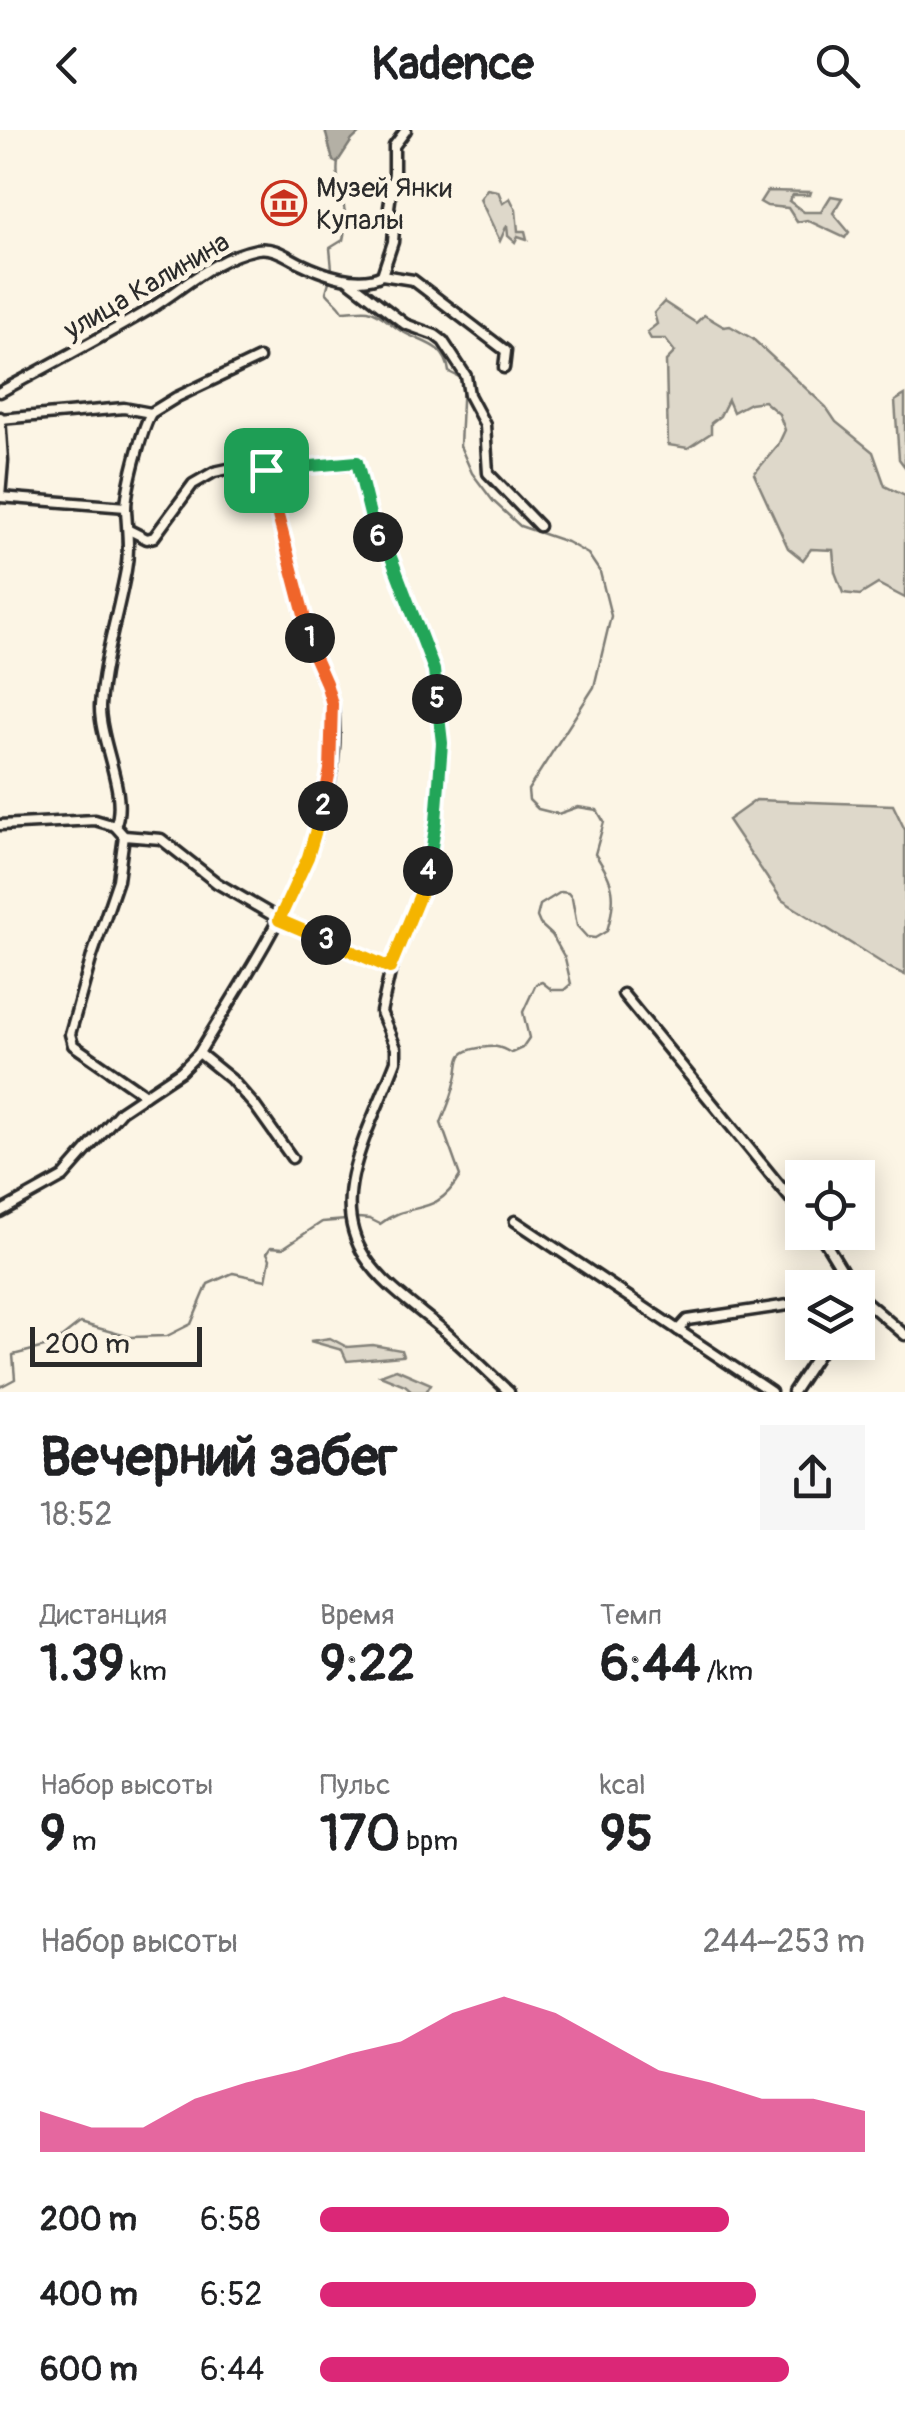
<!DOCTYPE html>
<html lang="ru">
<head>
<meta charset="utf-8">
<style>
	body { margin:0; font-family:Pangolin,sans-serif; background:#f6f6f6; color:#202124; height:100vh; display:flex; flex-direction:column; font-size:38px; white-space:nowrap }
	* { box-sizing:border-box; margin:0 }
	p { font-size:32px; color:#757577 }
	.icon { flex:none; width:55px; height:55px; fill:none; stroke:currentColor; stroke-width:2; stroke-linecap:round; stroke-linejoin:round }
	.map { position:relative; height:1262px; overflow:hidden }
	.sheet { display:flex; flex-direction:column; background:#fff; flex:1 }
	.sheet>* { flex:none }
	.controls { position:absolute; left:785px; top:1030px; display:grid; gap:20px }
	.controls a { display:grid; place-items:center; width:90px; height:90px; border-radius:0px; background:#fff; box-shadow:0 5px 25px #0003; font-size:50px }
	.scale { position:absolute; left:30px; bottom:25px; width:172px; box-sizing:border-box; padding-left:10px; border:5px solid #2b2b2b; border-top:0; font-size:28px; line-height:35px; white-space:nowrap; color:#2b2b2b; -webkit-text-stroke:8px #fcf5e5; paint-order:stroke }
	.pin { position:absolute; display:grid; place-items:center; width:85px; height:85px; color:#fff; margin:-42px; border-radius:20px; box-shadow:0 5px 15px #0006 }
	.km { position:absolute; width:50px; height:50px; margin:-25px; border-radius:50%; background:#222; color:#fff; font-size:28px; line-height:50px; text-align:center }
	.round { display:grid; place-items:center; flex:none; width:105px; height:105px; border-radius:0px; background:#f6f6f6 }
	.headline { display:flex; align-items:center; justify-content:space-between; height:170px; padding:0 40px }
	h1 { font-size:55px; font-weight:700; line-height:75px }
	.metrics { display:grid; grid-template-columns:repeat(3,1fr); gap:15px; height:170px; padding:10px 40px }
	.metrics div { display:grid; align-content:center }
	.metrics b { font-size:50px; font-weight:700 }
	.metrics small { font-size:28px; font-weight:400 }
	.metrics p { font-size:28px }
	.chart { height:280px; padding:20px 40px }
	.chart p { display:flex; justify-content:space-between }
	.chart svg { width:100%; height:180px; margin-top:10px; fill:#db2777; opacity:.7 }
	ul { padding:0 40px; list-style:none; font-size:32px }
	li { display:grid; grid-template-columns:160px 120px 1fr; align-items:center; height:75px }
	li i { height:25px; border-radius:12px; background:#db2777 }
	header { display:flex; justify-content:space-between; align-items:center; height:130px; padding:0 40px; background:#fff; font-size:45px; font-weight:700 }
	.map>svg:first-child { display:block }
	.green { fill:#ded8ca; stroke:#84827a; stroke-width:2.5 }
	.water { fill:#b4b0a5; stroke:#7d7b74; stroke-width:2.5 }
	.lines { fill:none; stroke-linecap:round; stroke-linejoin:round }
	.stream { stroke:#7d7b74; stroke-width:2.5 }
	.minor-casing { stroke:#2b2b2b; stroke-width:15 }
	.minor { stroke:#fcf5e5; stroke-width:8 }
	.split-1-casing { stroke:#fff; stroke-width:20 }
	.split-2-casing { stroke:#fff; stroke-width:20 }
	.split-3-casing { stroke:#fff; stroke-width:20 }
	.split-4-casing { stroke:#fff; stroke-width:20 }
	.split-5-casing { stroke:#fff; stroke-width:20 }
	.split-6-casing { stroke:#fff; stroke-width:20 }
	.split-7-casing { stroke:#fff; stroke-width:20 }
	.split-1 { stroke:#f0652b; stroke-width:12 }
	.split-2 { stroke:#f0652b; stroke-width:12 }
	.split-3 { stroke:#f5b400; stroke-width:12 }
	.split-4 { stroke:#f5b400; stroke-width:12 }
	.split-5 { stroke:#22a559; stroke-width:12 }
	.split-6 { stroke:#22a559; stroke-width:12 }
	.split-7 { stroke:#22a559; stroke-width:12 }
	.labels { text-anchor:middle; stroke-width:10; stroke-linejoin:round; paint-order:stroke }
	.poi-label { font-size:28px; fill:#2b2b2b; stroke:#fcf5e5; text-anchor:start }
	.street-label { font-size:28px; fill:#2b2b2b; stroke:#fcf5e5 }
</style>
</head>
<body>
<header><svg class="icon" aria-label="back" viewBox="0 0 24 24"><path d="M15 5l-7 7 7 7"/></svg>Kadence<svg class="icon" aria-label="search" viewBox="0 0 24 24"><circle cx="10" cy="10" r="6"/><path d="M15 15l6 6"/></svg></header>
<div class="map">
<svg width="905" height="1262" viewBox="0 0 905 1262">
	<rect width="100%" height="100%" fill="#fcf5e5"/>
	<filter id="ink" filterUnits="userSpaceOnUse"><feTurbulence type="fractalNoise" baseFrequency=".01" numOctaves="2"/><feDisplacementMap in="SourceGraphic" scale="20" xChannelSelector="R" yChannelSelector="G"/><feConvolveMatrix kernelMatrix="1 2 1 2 8 2 1 2 1" color-interpolation-filters="sRGB"/></filter>
	<g filter="url(#ink)">
		<g class="green">
			<polygon points="487,59 498,61 503,73 510,68 516,80 518,101 525,101 527,109 518,106 515,112 508,106 507,95 500,111 480,69"/>
			<polygon points="767,61 811,62 810,65 793,65 789,71 804,82 821,82 831,66 842,68 833,83 849,102 845,108 807,90 797,92 788,78 767,76 760,72"/>
			<polygon points="664,172 696,193 704,185 724,197 730,196 753,209 826,277 836,292 873,322 885,356 905,366 905,468 878,454 860,465 843,463 835,442 833,420 811,419 803,430 788,418 754,344 778,315 785,300 779,284 764,271 750,273 733,282 728,270 720,286 711,293 711,303 688,318 668,315 666,231 675,222 665,209 651,209 647,202 657,194 654,183"/>
			<polygon points="905,265 905,337 899,329 895,271"/>
			<polygon points="756,670 893,675 905,700 905,845 890,838 782,770 728,690"/>
			<polygon points="330,1208 347,1217 373,1215 401,1220 403,1226 347,1231 342,1220 310,1211"/>
			<polygon points="396,1239 431,1254 426,1262 413,1262 405,1255 380,1245"/>
		</g>
		<polygon class="water" points="325,0 363,0 352,10 337,33 333,31"/>
		<g class="lines">
			<g class="stream">
				<path d="M332,139L330,118L343,110C352,76 334,63 338,31"/>
				<path d="M330,148L326,162C332,170 339,173 343,181C351,181 361,179 368,180C380,182 392,196 403,202C422,213 446,214 449,242L463,249L460,316L472,343L493,371L520,396L567,412L588,424L600,442L611,486L594,557L528,660L529,670L538,679L558,684L578,677L597,680L604,692L595,724C615,753 617,767 607,801L595,808L587,807L577,796L572,768L568,763L561,762L540,775L537,787L540,794L552,805L565,828L571,854L564,860H552L542,852L536,854L523,882L529,908L522,918L511,923C498,915 493,916 479,918C452,922 462,932 455,953C452,967 446,980 441,993L460,1046C434,1090 411,1069 380,1094L370,1089L358,1088"/>
				<polyline points="0,1257 15,1249 13,1225 52,1215 80,1193 130,1207 167,1206 191,1194 208,1154 233,1143 266,1150 270,1129 267,1123 271,1117 283,1118 322,1092 346,1090"/>
			</g>
			<defs>
				<g id="minor">
					<polyline points="382,145 413,150 506,221 504,238"/>
					<polyline points="348,150 405,194 435,205 443,211 466,246 469,265 485,295 488,343 539,396"/>
					<path d="M0,262C50,235 101,208 150,179C185,157 216,127 257,119C273,116 286,126 300,133C323,144 359,157 382,145L393,112L394,99L389,77L394,43V16L406,0"/>
					<polyline points="0,287 3,331 0,367"/>
					<polyline points="0,289 124,278 151,283 177,267 259,228"/>
					<polyline points="0,367 126,377"/>
					<path d="M129,400L147,409L154,407L193,354L214,342L237,337L266,340L357,332L374,401L389,422L434,540L442,613L436,692L426,750L391,838L381,882L396,918V931C382,968 362,1006 353,1045C335,1125 390,1156 442,1199C465,1219 487,1241 509,1262"/>
					<polyline points="0,695 95,690 115,696 124,706 161,709 217,753 279,789 391,838"/>
					<path d="M115,696C129,665 99,611 100,576C103,530 118,485 126,440C130,420 127,400 126,379C126,360 141,301 151,283"/>
					<polyline points="124,706 118,750 92,826 70,904 73,915 145,965"/>
					<polyline points="623,864 802,1083"/>
					<polyline points="199,923 231,949 255,976 292,1028"/>
					<path d="M0,1082L63,1047L121,981L181,941L199,923C259,823 347,700 333,576C330,558 320,543 314,526L266,340"/>
					<polyline points="515,1091 771,1262"/>
					<polyline points="819,1102 853,1158"/>
					<polyline points="858,1165 905,1205"/>
					<polyline points="678,1200 687,1190 802,1173"/>
					<polyline points="793,1262 826,1212"/>
				</g>
			</defs>
			<use href="#minor" class="minor-casing"/>
			<use href="#minor" class="minor"/>
		</g>
	</g>
	<g class="lines" filter="url(#ink)">
		<defs>
			<polyline id="split-1" points="266,340 310,508"/>
			<polyline id="split-2" points="310,508 314,526 326,553 332,574 330,640 323,676"/>
			<polyline id="split-3" points="323,676 308,727 279,790 326,810"/>
			<polyline id="split-4" points="326,810 390,838 426,750 428,741"/>
			<polyline id="split-5" points="428,741 436,692 442,613 437,569"/>
			<polyline id="split-6" points="378,407 389,422 434,540 437,569"/>
			<polyline id="split-7" points="266,340 357,332 374,401 378,407"/>
		</defs>
		<use href="#split-1" class="split-1-casing"/>
		<use href="#split-2" class="split-2-casing"/>
		<use href="#split-3" class="split-3-casing"/>
		<use href="#split-4" class="split-4-casing"/>
		<use href="#split-5" class="split-5-casing"/>
		<use href="#split-6" class="split-6-casing"/>
		<use href="#split-7" class="split-7-casing"/>
		<use href="#split-1" class="split-1"/>
		<use href="#split-2" class="split-2"/>
		<use href="#split-3" class="split-3"/>
		<use href="#split-4" class="split-4"/>
		<use href="#split-5" class="split-5"/>
		<use href="#split-6" class="split-6"/>
		<use href="#split-7" class="split-7"/>
	</g>
	<defs>
		<symbol id="museum-ring" viewBox="-11 -11 22 22"><circle r="9.5" fill="#fcf5e5" stroke="#c8321e" stroke-width="1.5"/><path d="M0-6L6-3V-2H-6V-3ZM-5-1h2V3h-2ZM-1-1h2V3h-2ZM3-1h2V3H3ZM-6 4H6V6H-6Z" fill="#c8321e"/></symbol>
	</defs>
	<g fill-rule="evenodd">
		<use href="#museum-ring" x="259" y="48" width="50" height="50"/>
	</g>
	<g class="labels">
		<g class="poi-label">
			<text x="316" y="67">Музей Янки<tspan x="316" dy="32">Купалы</tspan></text>
		</g>
		<g class="street-label">
			<text transform="translate(146 155) rotate(-30)" y="10">улица Калинина</text>
		</g>
	</g>
</svg>
<div class="controls">
<a><svg class="icon" aria-label="locate" viewBox="0 0 24 24"><circle cx="12" cy="12" r="6"/><path d="M12 2v4M12 18v4M2 12h4M18 12h4"/></svg></a>
<a><svg class="icon" aria-label="layers" viewBox="0 0 24 24"><path d="M12 4l9 5-9 5-9-5zM3 14l9 5 9-5"/></svg></a>
</div>
<div class="scale">200 m</div>
<div class="pin" style="left:266px;top:340px;background:#1e9e55"><svg class="icon" aria-label="arrive" viewBox="0 0 24 24"><path d="M6 21V4h12l-3 4 3 4H6"/></svg></div>
<b class="km" style="left:310px;top:508px">1</b>
<b class="km" style="left:323px;top:676px">2</b>
<b class="km" style="left:326px;top:810px">3</b>
<b class="km" style="left:428px;top:741px">4</b>
<b class="km" style="left:437px;top:569px">5</b>
<b class="km" style="left:378px;top:407px">6</b>
</div>
<section class="sheet">
<div class="headline"><div><h1>Вечерний забег</h1><p>18:52</p></div><a class="round"><svg class="icon" aria-label="share" viewBox="0 0 24 24"><path d="M12 15V3M7 8l5-5 5 5M5 13v7h14v-7"/></svg></a></div>
<div class="metrics">
<div><p>Дистанция</p><b>1.39<small> km</small></b></div>
<div><p>Время</p><b>9:22</b></div>
<div><p>Темп</p><b>6:44<small> /km</small></b></div>
</div>
<div class="metrics">
<div><p>Набор высоты</p><b>9<small> m</small></b></div>
<div><p>Пульс</p><b>170<small> bpm</small></b></div>
<div><p>kcal</p><b>95</b></div>
</div>
<div class="chart"><p><span>Набор высоты</span>244–253 m</p>
<svg viewBox="0 0 160 44" preserveAspectRatio="none"><path d="M0 44V34L10 38L20 38L30 31L40 27L50 24L60 20L70 17L80 10L90 6L100 10L110 17L120 24L130 27L140 31L150 31L160 34V44z"/></svg>
</div>
<ul>
<li><b>200 m</b>6:58<i style="width:75%"></i></li>
<li><b>400 m</b>6:52<i style="width:80%"></i></li>
<li><b>600 m</b>6:44<i style="width:86%"></i></li>
</ul>
</section>
</body>
</html>
